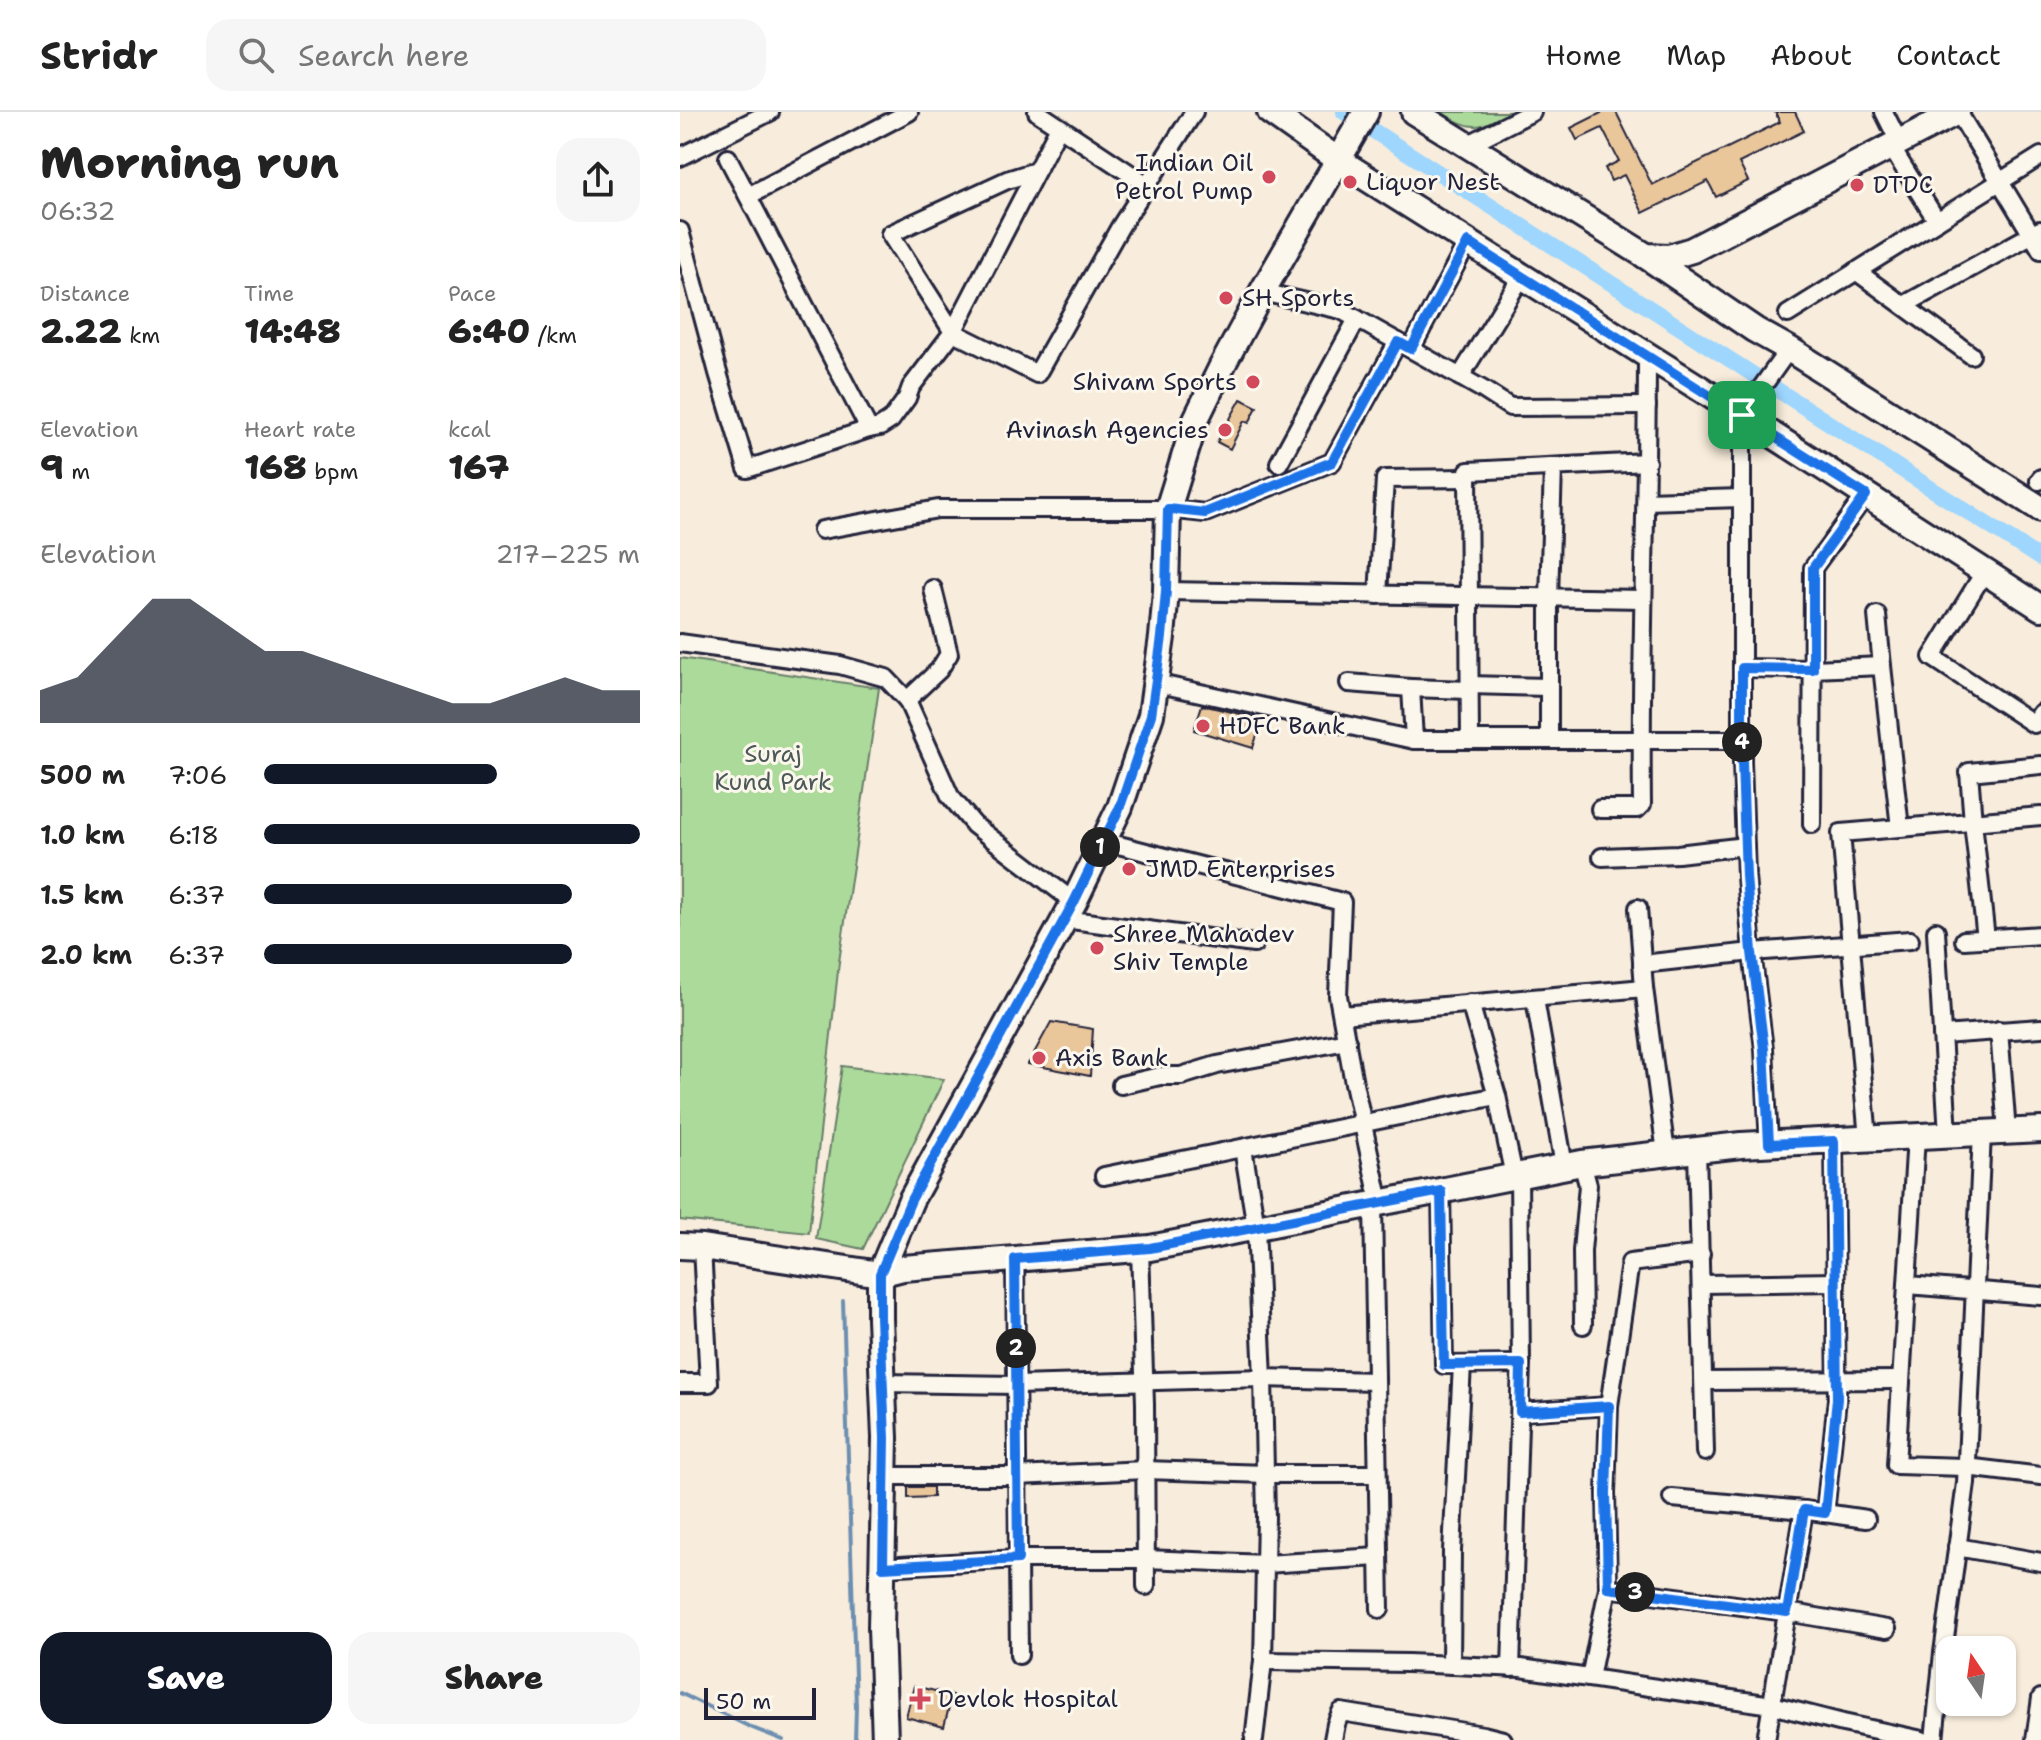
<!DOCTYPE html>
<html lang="en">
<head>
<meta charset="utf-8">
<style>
	body { margin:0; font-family:"Shantell Sans",sans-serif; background:#f6f6f6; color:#222; height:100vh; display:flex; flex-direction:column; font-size:30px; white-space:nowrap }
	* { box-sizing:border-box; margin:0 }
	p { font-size:26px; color:#767676 }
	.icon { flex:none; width:44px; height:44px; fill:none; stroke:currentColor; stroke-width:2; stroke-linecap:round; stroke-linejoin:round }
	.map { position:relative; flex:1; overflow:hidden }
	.details { display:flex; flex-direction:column; background:#fff; width:680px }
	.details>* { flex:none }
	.needle { width:52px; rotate:347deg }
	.buttons { position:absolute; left:1256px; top:1524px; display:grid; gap:16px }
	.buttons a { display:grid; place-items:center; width:80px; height:80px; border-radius:16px; background:#fff; box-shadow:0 2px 6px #0004; font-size:40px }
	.scale { position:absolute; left:24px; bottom:20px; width:112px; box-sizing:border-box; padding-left:8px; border:4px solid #22223b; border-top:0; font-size:22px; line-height:28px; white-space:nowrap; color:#22223b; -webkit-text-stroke:6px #fbf7ec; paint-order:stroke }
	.pin { position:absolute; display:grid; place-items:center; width:68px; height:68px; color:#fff; margin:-34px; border-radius:16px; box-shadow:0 4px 12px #0006 }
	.km { position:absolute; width:40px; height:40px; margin:-20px; border-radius:50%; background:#222; color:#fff; font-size:22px; line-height:40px; text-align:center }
	.round { display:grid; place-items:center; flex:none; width:84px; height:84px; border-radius:24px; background:#f6f6f6 }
	.summary { display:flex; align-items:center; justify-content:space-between; height:136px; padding:0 40px }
	h1 { font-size:44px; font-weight:800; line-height:60px }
	.metrics { display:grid; grid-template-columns:repeat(3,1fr); gap:12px; height:136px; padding:8px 40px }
	.metrics div { display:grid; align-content:center }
	.metrics b { font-size:34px; font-weight:800 }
	.metrics small { font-size:22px; font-weight:400 }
	.metrics p { font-size:22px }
	.chart { height:224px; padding:16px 40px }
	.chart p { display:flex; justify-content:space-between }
	.chart svg { width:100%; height:144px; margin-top:8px; fill:#111827; opacity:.7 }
	.action { display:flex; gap:16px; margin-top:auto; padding:16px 40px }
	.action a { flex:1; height:92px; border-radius:24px; background:#111827; color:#fff; font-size:32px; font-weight:800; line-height:92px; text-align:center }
	.action a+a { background:#f6f6f6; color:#222 }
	ul { padding:0 40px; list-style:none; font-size:26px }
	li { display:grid; grid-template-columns:128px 96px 1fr; align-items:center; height:60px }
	li i { height:20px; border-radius:10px; background:#111827 }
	header { display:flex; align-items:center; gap:48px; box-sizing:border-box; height:112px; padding:0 40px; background:#fff; border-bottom:2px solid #e0e0e0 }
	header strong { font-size:38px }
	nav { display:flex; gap:44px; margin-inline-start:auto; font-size:28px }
	.search { width:560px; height:72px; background:#f6f6f6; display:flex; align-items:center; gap:20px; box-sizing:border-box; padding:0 28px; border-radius:24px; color:#767676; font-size:30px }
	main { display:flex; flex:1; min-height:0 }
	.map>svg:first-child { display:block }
	.green { fill:#acda9a; stroke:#677e6a; stroke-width:2 }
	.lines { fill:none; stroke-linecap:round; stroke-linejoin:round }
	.stream { stroke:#6c8eb0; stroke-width:4 }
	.canal { stroke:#9ed6fe; stroke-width:16 }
	.building { fill:#eac69b; stroke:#22223b; stroke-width:2 }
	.street-casing { stroke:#22223b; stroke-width:22 }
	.secondary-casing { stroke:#22223b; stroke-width:30 }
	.street { stroke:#fbf7ec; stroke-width:16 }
	.secondary { stroke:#fbf7ec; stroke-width:24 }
	.route-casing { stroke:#fff; stroke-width:16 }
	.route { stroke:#1a73e8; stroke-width:10 }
	.poi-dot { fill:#d1495b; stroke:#fbf7ec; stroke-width:3 }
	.labels { text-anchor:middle; stroke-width:6; stroke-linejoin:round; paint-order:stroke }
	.poi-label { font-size:24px; fill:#22223b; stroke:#fbf7ec; text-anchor:start }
	.park-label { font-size:24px; fill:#4b5958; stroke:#fbf7ec }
</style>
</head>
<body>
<header>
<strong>Stridr</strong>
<div class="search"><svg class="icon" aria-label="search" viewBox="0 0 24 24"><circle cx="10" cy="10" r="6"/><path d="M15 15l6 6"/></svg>Search here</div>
<nav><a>Home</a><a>Map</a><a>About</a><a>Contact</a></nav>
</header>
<main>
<section class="details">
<div class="summary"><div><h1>Morning run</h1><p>06:32</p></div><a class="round"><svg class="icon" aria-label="share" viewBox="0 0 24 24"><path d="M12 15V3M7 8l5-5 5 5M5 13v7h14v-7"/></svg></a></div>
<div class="metrics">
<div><p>Distance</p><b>2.22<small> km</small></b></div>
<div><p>Time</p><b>14:48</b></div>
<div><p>Pace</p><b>6:40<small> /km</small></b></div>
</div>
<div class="metrics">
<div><p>Elevation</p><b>9<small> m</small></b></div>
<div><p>Heart rate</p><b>168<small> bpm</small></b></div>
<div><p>kcal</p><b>167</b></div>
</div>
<div class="chart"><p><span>Elevation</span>217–225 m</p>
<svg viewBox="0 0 160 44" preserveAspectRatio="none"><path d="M0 44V34L10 30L20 18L30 6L40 6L50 14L60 22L70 22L80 26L90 30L100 34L110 38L120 38L130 34L140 30L150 34L160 34V44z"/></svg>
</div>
<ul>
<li><b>500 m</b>7:06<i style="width:62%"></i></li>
<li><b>1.0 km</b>6:18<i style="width:100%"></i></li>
<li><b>1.5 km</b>6:37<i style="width:82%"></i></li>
<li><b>2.0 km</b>6:37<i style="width:82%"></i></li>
</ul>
<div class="action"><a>Save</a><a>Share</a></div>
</section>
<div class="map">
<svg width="1361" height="1628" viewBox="0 0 1361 1628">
	<rect width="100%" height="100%" fill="#f8eddc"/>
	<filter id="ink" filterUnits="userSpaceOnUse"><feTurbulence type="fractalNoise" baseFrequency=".0125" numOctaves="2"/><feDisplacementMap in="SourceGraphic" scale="16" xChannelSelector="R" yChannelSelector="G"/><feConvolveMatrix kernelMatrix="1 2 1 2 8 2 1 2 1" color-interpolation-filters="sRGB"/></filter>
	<g filter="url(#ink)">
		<g class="green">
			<path d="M761,0H832C801,16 792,21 761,0Z"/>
			<polygon points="0,546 199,576 159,850 129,1121 0,1108"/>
			<polygon points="162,954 264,967 183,1137 136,1127"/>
		</g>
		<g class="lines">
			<g class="stream">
				<polyline points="163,1189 176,1595 175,1628"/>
				<polyline points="0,1581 70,1615 103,1628"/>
			</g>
			<polyline class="canal" points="664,0 1361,447"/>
		</g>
		<g class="building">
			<polygon points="923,0 936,0 972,73 1100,10 1095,0 1115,0 1124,19 1059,51 1068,69 1036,85 1028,69 963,101 944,63 931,69 925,56 939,49 922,16 897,28 891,16"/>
			<polygon points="561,287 577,295 569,311 564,309 550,337 537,330"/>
			<polygon points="522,593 582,607 573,636 514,618"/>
			<polygon points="371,910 413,917 410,964 348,952"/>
			<polygon points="228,1375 253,1375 253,1385 228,1386"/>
			<polygon points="234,1574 272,1583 264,1615 226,1605"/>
		</g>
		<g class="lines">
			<defs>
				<g id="street">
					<polyline points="357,0 467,73"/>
					<polyline points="1204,0 1219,30"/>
					<polyline points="1278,0 1361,138"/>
					<polyline points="379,15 273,220 357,262 440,115 514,0"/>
					<polyline points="787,33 852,0"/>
					<polyline points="1211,35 1257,109"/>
					<polyline points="0,45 90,0"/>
					<polyline points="48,46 189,317"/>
					<polyline points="68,84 229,0"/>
					<polyline points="0,119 38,261 67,357 189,317 200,315 211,308 227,286 231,275 273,220 210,122 327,68 356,59"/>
					<polyline points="1176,159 1291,243"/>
					<polyline points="582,180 661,198 802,277 830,295 967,294"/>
					<polyline points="1224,193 1360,118"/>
					<polyline points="1108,202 1361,44"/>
					<polyline points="731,237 788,130"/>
					<polyline points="780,265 842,164"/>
					<polyline points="599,351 677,207"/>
					<polyline points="1359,369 1361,366"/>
					<polyline points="966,389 1061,386"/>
					<polyline points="142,418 258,397 488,397 525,401 652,350 718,230"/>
					<polyline points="1305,459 1252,545 1354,612 1361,601"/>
					<polyline points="486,479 963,487"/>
					<polyline points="698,483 705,367 788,366"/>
					<polyline points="1197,503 1202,554"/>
					<polyline points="0,531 160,553 206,566 227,588 270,684 294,713 394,790"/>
					<polyline points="1062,556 1133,557 1202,554 1220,716"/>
					<polyline points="475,571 734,628 1062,628"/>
					<polyline points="669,571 731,576"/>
					<polyline points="789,573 869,575"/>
					<polyline points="227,588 259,558 269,542 253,477"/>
					<polyline points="734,628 731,576 789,578"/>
					<polyline points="790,628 788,359 967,350"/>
					<polyline points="869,628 869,486 873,355"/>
					<path d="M920,697H957L962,692C960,542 967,393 967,243"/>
					<polyline points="1132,712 1133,456 1186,383"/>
					<polyline points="423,729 662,790 658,884 674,971 700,1091"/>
					<polyline points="922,745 998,742 1065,734"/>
					<polyline points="958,796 964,876 986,1041"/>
					<polyline points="384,807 574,832"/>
					<polyline points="1256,819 1268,1023"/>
					<polyline points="1306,827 1293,710 1289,660 1361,653"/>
					<polyline points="1284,828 1361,823"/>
					<polyline points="962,852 1072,840 1230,828"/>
					<polyline points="855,887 884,1054"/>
					<polyline points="790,891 817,984 834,1064"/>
					<polyline points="662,903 964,876"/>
					<polyline points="1319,918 1327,1020"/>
					<polyline points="1262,923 1361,916"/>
					<polyline points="441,973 480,964 501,964 537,953 667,929"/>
					<polyline points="1236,1024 1216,1353 1286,1355 1361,1364"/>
					<polyline points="1188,1027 1161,721 1361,704"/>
					<polyline points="1089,1032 1084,937 1072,840 1066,764 1062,650 1062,303 1109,237"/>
					<polyline points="563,1036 576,1115 583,1266 586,1405 583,1549 574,1628"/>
					<polyline points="1017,1038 1025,1340"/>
					<polyline points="902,1051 908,1073 902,1139 903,1213"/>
					<polyline points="424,1064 817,984"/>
					<polyline points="761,1079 764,1253 841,1252"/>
					<polyline points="693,1092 700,1497"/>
					<polyline points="460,1137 465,1292 466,1474"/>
					<polyline points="335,1147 339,1543"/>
					<polyline points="1022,1172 1156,1170"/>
					<polyline points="1228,1173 1361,1184"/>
					<polyline points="1024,1269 1221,1268"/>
					<polyline points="0,1271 29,1271 22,1135"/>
					<polyline points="202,1271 336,1273 583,1266 695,1269"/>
					<polyline points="840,1300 929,1294"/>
					<polyline points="204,1364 337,1364 465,1358 586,1362 697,1362"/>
					<polyline points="992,1386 1124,1398 1186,1407"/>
					<polyline points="1145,1401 1157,1287 1154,1029"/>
					<polyline points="1277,1435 1361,1450"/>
					<polyline points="203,1455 338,1447 466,1447 585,1452 698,1445"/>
					<polyline points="928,1476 1107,1500 1207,1517"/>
					<polyline points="583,1549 728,1551 841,1556 1092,1593 1163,1611 1242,1628"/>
					<polyline points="771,1553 772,1439 782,1253"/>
					<polyline points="831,1556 841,1252 839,1063"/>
					<polyline points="910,1566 928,1476 926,1381 929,1294 950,1151 1021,1142"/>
					<polyline points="653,1628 656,1612 661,1600 803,1623 823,1628"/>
					<polyline points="1086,1628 1124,1398"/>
					<polyline points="1254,1628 1263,1541 1286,1371 1302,1021"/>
					<polyline points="1355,1628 1361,1586"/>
				</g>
				<g id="secondary">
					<polyline points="590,0 658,48 1062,303 1361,496"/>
					<polyline points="734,0 966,144 989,145 1012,138 1277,0"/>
					<polyline points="966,144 1075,218 1109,237 1361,397"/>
					<polyline points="0,1134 22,1135 200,1162 223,1156 470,1136 902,1051 1061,1033 1361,1018"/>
					<polyline points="205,1628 201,1516 205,1326 200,1206 200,1162 231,1088 394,790 440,695 471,603 482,525 486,479 488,397 516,307 541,256 582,180 686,0"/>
				</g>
			</defs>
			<use href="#street" class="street-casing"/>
			<use href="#secondary" class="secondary-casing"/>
			<use href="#street" class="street"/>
			<use href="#secondary" class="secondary"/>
		</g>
	</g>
	<g class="lines" filter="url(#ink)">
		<defs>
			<polygon id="route" points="788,130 1186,383 1133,456 1133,557 1062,556 1062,650 1066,764 1072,840 1084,937 1089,1032 1154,1029 1157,1287 1145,1401 1124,1398 1107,1500 928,1476 926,1381 929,1294 840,1300 841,1252 764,1253 761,1079 470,1136 335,1147 338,1447 203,1455 205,1326 200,1206 200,1162 231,1088 394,790 440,695 471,603 482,525 486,479 488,397 525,401 652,350 718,230 731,237"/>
		</defs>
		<use href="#route" class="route-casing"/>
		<use href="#route" class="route"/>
	</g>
	<g class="poi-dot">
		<circle cx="589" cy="65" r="8"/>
		<circle cx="670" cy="70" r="8"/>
		<circle cx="1177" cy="73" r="8"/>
		<circle cx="546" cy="186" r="8"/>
		<circle cx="573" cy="270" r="8"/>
		<circle cx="545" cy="318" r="8"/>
		<circle cx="523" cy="614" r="8"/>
		<circle cx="449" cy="757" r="8"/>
		<circle cx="417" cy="836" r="8"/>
		<circle cx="359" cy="946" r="8"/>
		<path d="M236 1575h8v8h8v8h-8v8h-8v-8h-8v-8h8z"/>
	</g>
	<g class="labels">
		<g class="poi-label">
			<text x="573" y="59" text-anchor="end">Indian Oil<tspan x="573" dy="28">Petrol Pump</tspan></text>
			<text x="686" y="78">Liquor Nest</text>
			<text x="1193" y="81">DTDC</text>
			<text x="562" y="194">SH Sports</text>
			<text x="557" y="278" text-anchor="end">Shivam Sports</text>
			<text x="529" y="326" text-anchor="end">Avinash Agencies</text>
			<text x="539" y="622">HDFC Bank</text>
			<text x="465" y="765">JMD Enterprises</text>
			<text x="433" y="830">Shree Mahadev<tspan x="433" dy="28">Shiv Temple</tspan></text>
			<text x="375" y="954">Axis Bank</text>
			<text x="258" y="1595">Devlok Hospital</text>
		</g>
		<g class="park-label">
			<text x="93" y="650">Suraj<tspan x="93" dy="28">Kund Park</tspan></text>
		</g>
	</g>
</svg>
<div class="buttons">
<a><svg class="needle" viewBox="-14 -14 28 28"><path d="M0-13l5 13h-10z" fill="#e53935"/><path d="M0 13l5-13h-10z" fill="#767676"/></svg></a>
</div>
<div class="scale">50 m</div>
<div class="pin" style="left:1062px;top:303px;background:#1e9e55"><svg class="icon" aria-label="arrive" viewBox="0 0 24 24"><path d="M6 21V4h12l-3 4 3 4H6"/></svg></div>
<b class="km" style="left:420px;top:735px">1</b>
<b class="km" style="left:336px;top:1236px">2</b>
<b class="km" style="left:955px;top:1480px">3</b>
<b class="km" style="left:1062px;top:630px">4</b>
</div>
</main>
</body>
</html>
